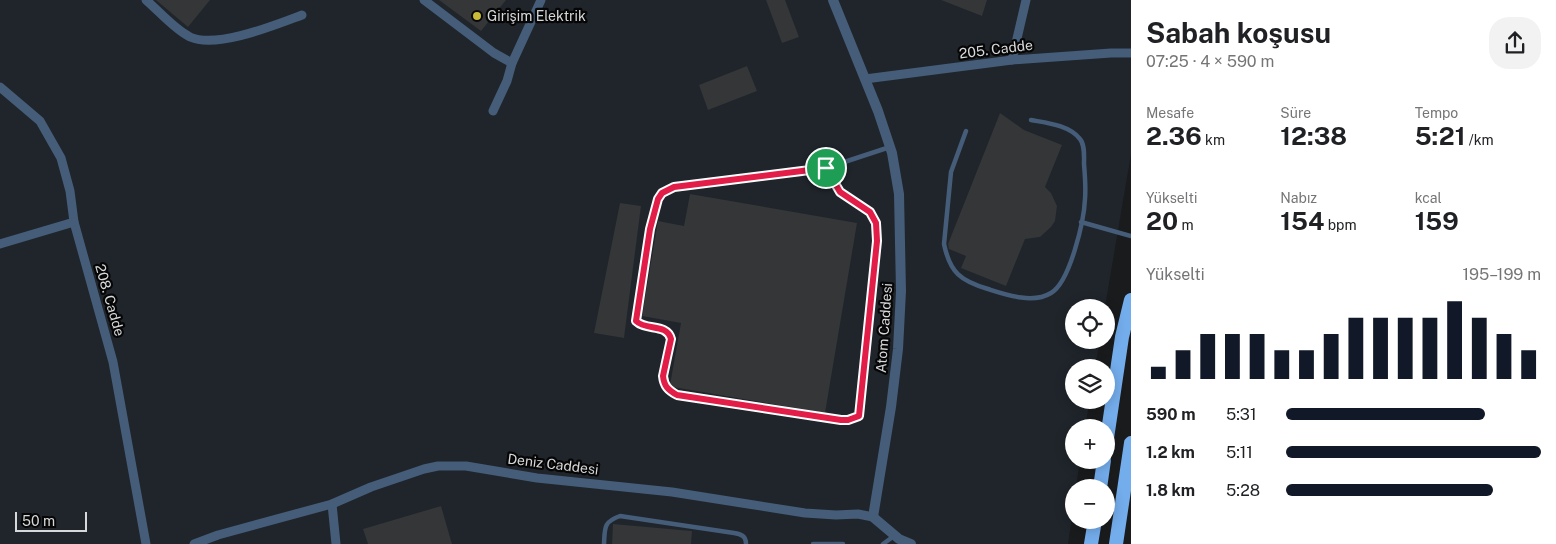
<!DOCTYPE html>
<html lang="tr">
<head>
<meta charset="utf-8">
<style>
	body { margin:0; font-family:"Public Sans",sans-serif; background:#f2f2f2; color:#202124; height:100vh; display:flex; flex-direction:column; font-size:19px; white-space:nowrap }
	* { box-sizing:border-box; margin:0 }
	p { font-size:16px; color:#757577 }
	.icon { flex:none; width:28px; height:28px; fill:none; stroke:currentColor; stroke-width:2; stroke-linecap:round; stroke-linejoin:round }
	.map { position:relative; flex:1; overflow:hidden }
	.details { display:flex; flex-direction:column; background:#fff; width:425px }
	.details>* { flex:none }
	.buttons { position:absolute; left:1065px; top:299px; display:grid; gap:10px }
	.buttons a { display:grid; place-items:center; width:50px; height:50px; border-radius:50%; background:#fff; box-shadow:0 2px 12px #0003; font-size:25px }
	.scale { position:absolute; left:15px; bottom:12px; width:72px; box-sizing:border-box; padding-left:5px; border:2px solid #d7d8d9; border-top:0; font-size:14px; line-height:18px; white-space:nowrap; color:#d7d8d9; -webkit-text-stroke:4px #060607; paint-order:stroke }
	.pin { position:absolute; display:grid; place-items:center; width:42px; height:42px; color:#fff; margin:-21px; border:2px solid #fff; border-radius:50%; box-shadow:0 1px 5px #0007 }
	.round { display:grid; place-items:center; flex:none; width:52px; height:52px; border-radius:20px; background:#f2f2f2 }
	.overview { display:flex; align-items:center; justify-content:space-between; height:85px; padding:0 15px }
	h1 { font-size:28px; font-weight:700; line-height:38px }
	.metrics { display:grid; grid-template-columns:repeat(3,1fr); gap:8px; height:85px; padding:5px 15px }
	.metrics div { display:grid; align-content:center }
	.metrics b { font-size:25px; font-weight:700 }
	.metrics small { font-size:14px; font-weight:400 }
	.metrics p { font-size:14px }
	.chart { height:140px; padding:10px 15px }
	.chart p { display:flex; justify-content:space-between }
	.chart svg { width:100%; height:90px; margin-top:5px; stroke:#111827; stroke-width:6 }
	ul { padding:0 15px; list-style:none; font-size:16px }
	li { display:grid; grid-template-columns:80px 60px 1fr; align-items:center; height:38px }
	li i { height:12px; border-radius:6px; background:#111827 }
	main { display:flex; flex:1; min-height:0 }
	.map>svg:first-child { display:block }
	.built { fill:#1f252b }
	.building { fill:#343638 }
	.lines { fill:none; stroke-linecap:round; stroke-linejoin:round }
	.service { stroke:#455d79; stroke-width:4.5 }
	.minor { stroke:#455d79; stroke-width:9 }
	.tertiary { stroke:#455d79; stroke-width:10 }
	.trunk { stroke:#74adec; stroke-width:14 }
	.route-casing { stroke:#fff; stroke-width:10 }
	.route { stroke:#e11d48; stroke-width:6 }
	.poi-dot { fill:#caba39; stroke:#060607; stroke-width:2 }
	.labels { text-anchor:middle; stroke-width:4.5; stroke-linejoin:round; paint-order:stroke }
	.poi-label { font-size:14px; fill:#d7d8d9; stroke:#060607; text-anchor:start }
	.street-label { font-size:14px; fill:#d7d8d9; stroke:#060607 }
</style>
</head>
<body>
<main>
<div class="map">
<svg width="1131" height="544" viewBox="0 0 1131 544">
	<rect width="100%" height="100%" fill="#1a1b1d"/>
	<polygon class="built" points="0,0 1131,0 1131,154 1105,307 1074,308 1074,340 1100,340 1095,367 1074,368 1074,400 1090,400 1085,427 1074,428 1074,460 1080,460 1076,487 1074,488 1074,504 1068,544 0,544"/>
	<g class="building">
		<polygon points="156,0 210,0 188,27"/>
		<polygon points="439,0 506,0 481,31"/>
		<polygon points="766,0 785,0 799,37 782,43"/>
		<polygon points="941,0 987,0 982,16"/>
		<polygon points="747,66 757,91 708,110 699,85"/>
		<polygon points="1000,113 1024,130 1062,145 1045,187 1051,193 1057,206 1055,221 1051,227 1040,237 1025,239 1006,286 961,268 966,256 949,249 948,244"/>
		<polygon points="690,194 857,223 825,413 673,387 670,385 681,323 642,316 658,221 684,226"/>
		<polygon points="620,203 641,206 624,338 594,333"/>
		<polygon points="441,506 452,544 368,544 363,529"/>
		<polygon points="613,524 692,531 691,544 612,544"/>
	</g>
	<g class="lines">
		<g class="service">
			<path d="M966,131L951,172L944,244C950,273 961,281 988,289C1007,295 1033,304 1051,293C1070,282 1084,221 1085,199C1086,187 1085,176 1084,164C1084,156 1085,145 1080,139C1069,125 1047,123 1031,120"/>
			<path d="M826,168L840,192L870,212L876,223L877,241L859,416L848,420H841L677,395C668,390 664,386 663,376L671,339C667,323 646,331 636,321L650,229L658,199L662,193L674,187L826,168L890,147"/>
			<polyline points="1081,222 1131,236"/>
			<path d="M604,544C605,528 603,522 620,516L734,533C741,534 746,536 746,544"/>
			<polyline points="813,544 843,544"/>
			<polyline points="883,544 894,536"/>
		</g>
		<g class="minor">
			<path d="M146,0C160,12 174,29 190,37C217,49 275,25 302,15"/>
			<polyline points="424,0 494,53 512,63"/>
			<polyline points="1012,60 1026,0"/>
			<polyline points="865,79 1012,60 1111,53 1131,53"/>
			<polyline points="0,87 40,121 61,158 70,191 74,222 113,362 146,544"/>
			<polyline points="493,111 507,81 512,63 541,0"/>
			<polyline points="0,244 74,222"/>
			<polyline points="332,504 336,544"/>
			<polyline points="194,544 218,535 332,504 371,487 424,469 438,466 466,466 537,478 672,492 805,513 836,515 858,514 873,517"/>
		</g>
		<polyline class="tertiary" points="833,0 878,111 892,153 899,194 901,291 898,349 891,407 873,517 899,539 911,544"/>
		<g class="trunk">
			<polyline points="1106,445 1122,337 1131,300"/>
			<polyline points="1100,488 1104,460"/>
			<polyline points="1091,544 1095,520"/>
			<polyline points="1116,544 1131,443"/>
		</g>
	</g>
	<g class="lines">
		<defs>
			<path id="route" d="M826,168L840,192L870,212L876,223L877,241L859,416L848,420H841L677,395C668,390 664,386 663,376L671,339C667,323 646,331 636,321L650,229L658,199L662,193L674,187Z"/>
		</defs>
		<use href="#route" class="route-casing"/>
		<use href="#route" class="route"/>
	</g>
	<circle class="poi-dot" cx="477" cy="16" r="5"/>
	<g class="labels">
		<g class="poi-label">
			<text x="487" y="21">Girişim Elektrik</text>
		</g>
		<g class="street-label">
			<text transform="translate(996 49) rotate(-7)" y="5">205. Cadde</text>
			<text transform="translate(110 300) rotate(74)" y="5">208. Cadde</text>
			<text transform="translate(884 328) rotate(-86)" y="5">Atom Caddesi</text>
			<text transform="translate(553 464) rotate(7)" y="5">Deniz Caddesi</text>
		</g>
	</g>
</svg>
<div class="buttons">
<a><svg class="icon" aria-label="locate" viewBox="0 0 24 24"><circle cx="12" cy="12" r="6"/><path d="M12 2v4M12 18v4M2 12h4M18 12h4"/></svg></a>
<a><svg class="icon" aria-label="layers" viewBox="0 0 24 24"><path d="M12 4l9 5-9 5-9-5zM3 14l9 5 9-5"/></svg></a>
<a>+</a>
<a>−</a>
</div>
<div class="scale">50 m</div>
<div class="pin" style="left:826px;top:168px;background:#1e9e55"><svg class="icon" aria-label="arrive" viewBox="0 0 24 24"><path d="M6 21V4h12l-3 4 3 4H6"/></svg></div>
</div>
<section class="details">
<div class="overview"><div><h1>Sabah koşusu</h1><p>07:25 · 4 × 590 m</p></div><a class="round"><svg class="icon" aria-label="share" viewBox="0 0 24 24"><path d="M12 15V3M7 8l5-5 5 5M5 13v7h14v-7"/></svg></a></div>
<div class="metrics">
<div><p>Mesafe</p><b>2.36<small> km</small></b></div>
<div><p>Süre</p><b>12:38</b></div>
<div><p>Tempo</p><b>5:21<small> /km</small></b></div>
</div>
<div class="metrics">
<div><p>Yükselti</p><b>20<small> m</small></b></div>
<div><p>Nabız</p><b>154<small> bpm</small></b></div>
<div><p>kcal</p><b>159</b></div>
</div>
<div class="chart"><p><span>Yükselti</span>195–199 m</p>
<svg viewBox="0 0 160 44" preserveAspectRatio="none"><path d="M5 44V38M15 44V30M25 44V22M35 44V22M45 44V22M55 44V30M65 44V30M75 44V22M85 44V14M95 44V14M105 44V14M115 44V14M125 44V6M135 44V14M145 44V22M155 44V30"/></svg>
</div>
<ul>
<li><b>590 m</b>5:31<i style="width:78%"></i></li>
<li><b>1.2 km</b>5:11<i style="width:100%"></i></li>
<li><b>1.8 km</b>5:28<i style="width:81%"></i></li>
</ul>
</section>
</main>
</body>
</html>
